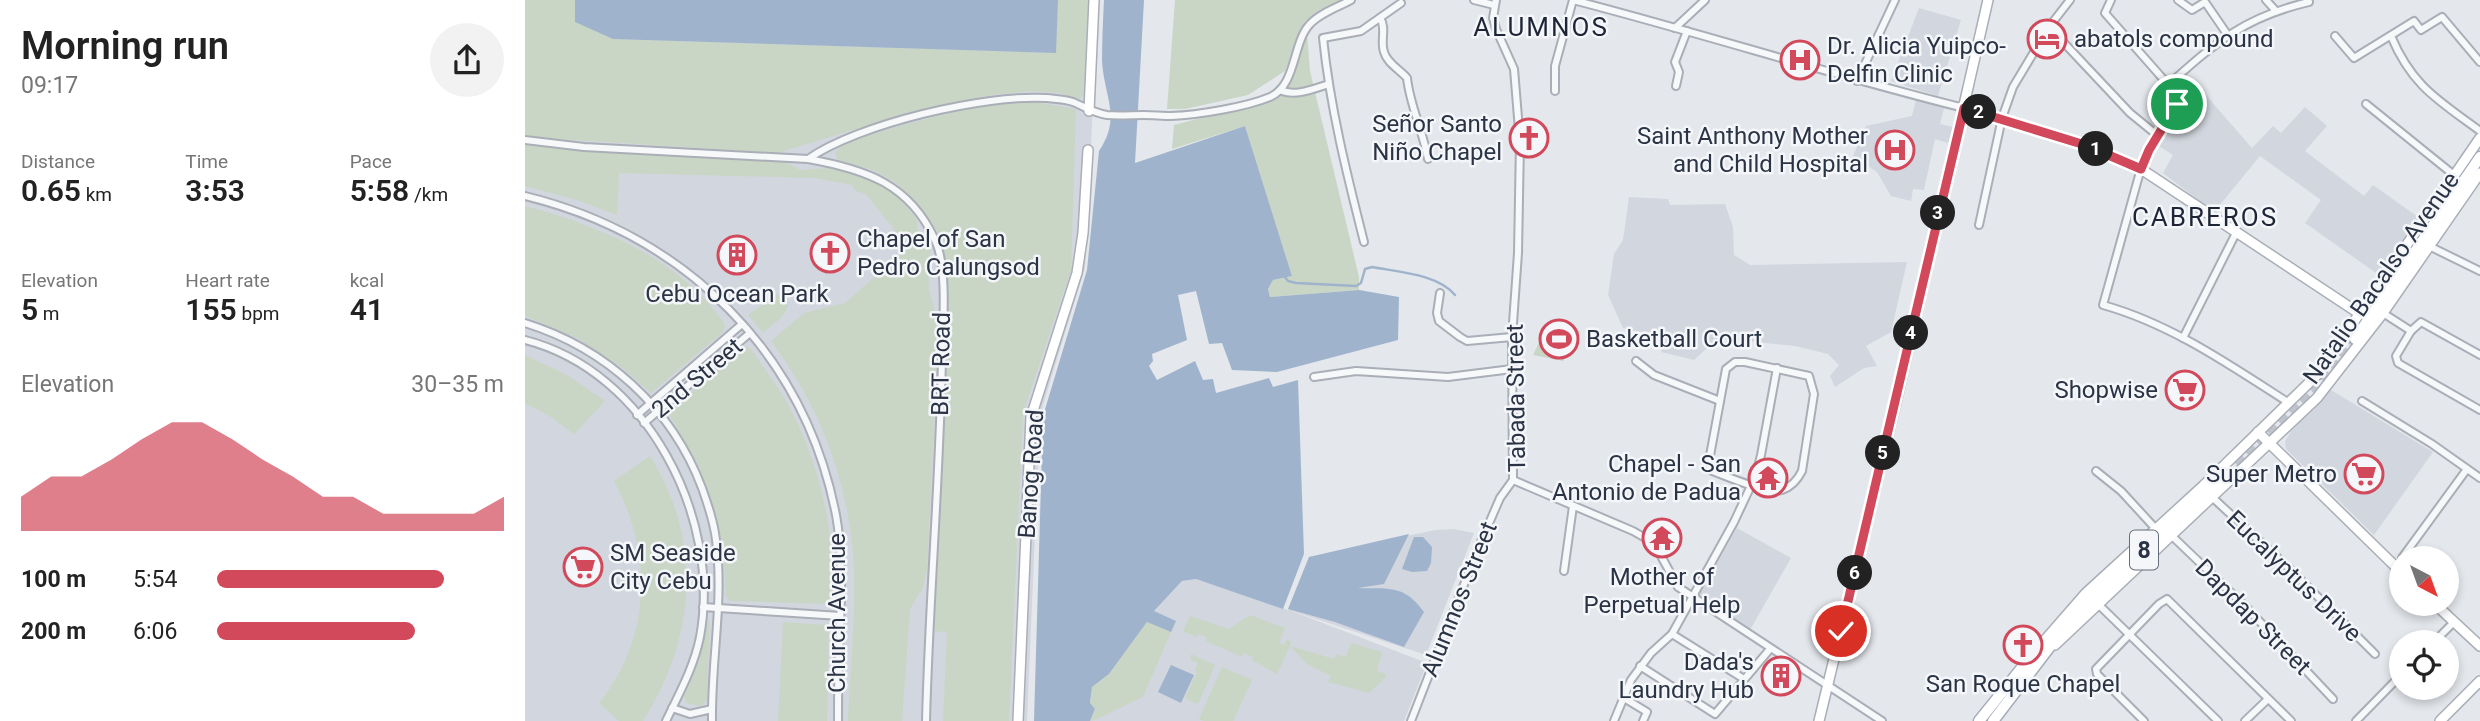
<!DOCTYPE html>
<html lang="en">
<head>
<meta charset="utf-8">
<style>
	body { margin:0; font-family:Roboto,sans-serif; background:#f2f2f2; color:#222; height:100vh; display:flex; flex-direction:column; font-size:26px; white-space:nowrap }
	* { box-sizing:border-box; margin:0 }
	p { font-size:23px; color:#767676 }
	.icon { flex:none; width:38px; height:38px; fill:none; stroke:currentColor; stroke-width:2; stroke-linecap:round; stroke-linejoin:round }
	.map { position:relative; flex:1; overflow:hidden }
	.drawer { display:flex; flex-direction:column; background:#fff; width:525px }
	.drawer>* { flex:none }
	.needle { width:46px; rotate:139deg }
	.fabs { position:absolute; left:1864px; top:546px; display:grid; gap:14px }
	.fabs a { display:grid; place-items:center; width:70px; height:70px; border-radius:50%; background:#fff; box-shadow:0 4px 10px #0003; font-size:35px }
	.pin { position:absolute; display:grid; place-items:center; width:60px; height:60px; color:#fff; margin:-30px; border:4px solid #fff; border-radius:50%; box-shadow:0 2px 7px #0007 }
	.km { position:absolute; width:35px; height:35px; margin:-18px; border-radius:50%; background:#222; color:#fff; font-size:19px; line-height:35px; text-align:center }
	.round { display:grid; place-items:center; flex:none; width:74px; height:74px; border-radius:37px; background:#f2f2f2 }
	.summary { display:flex; align-items:center; justify-content:space-between; height:119px; padding:0 21px }
	h1 { font-size:38px; font-weight:600; line-height:52px }
	.stats { display:grid; grid-template-columns:repeat(3,1fr); gap:10px; height:119px; padding:7px 21px }
	.stats div { display:grid; align-content:center }
	.stats b { font-size:30px; font-weight:600 }
	.stats small { font-size:19px; font-weight:400 }
	.stats p { font-size:19px }
	.chart { height:196px; padding:14px 21px }
	.chart p { display:flex; justify-content:space-between }
	.chart svg { width:100%; height:126px; margin-top:7px; fill:#d1495b; opacity:.7 }
	ul { padding:0 21px; list-style:none; font-size:23px }
	li { display:grid; grid-template-columns:112px 84px 1fr; align-items:center; height:52px }
	li i { height:18px; border-radius:9px; background:#d1495b }
	main { display:flex; flex:1; min-height:0 }
	.map>svg:first-child { display:block }
	.built { fill:#d2d6de }
	.green { fill:#c9d6c5 }
	.water { fill:#9fb4cc }
	.lines { fill:none; stroke-linecap:round; stroke-linejoin:round }
	.stream { stroke:#9fb4cc; stroke-width:2.5 }
	.primary-tunnel { stroke:#bfc3cb; stroke-width:10; stroke-dasharray:10 5; stroke-linecap:butt }
	.street-casing { stroke:#a9aeb7; stroke-width:10 }
	.secondary-casing { stroke:#a9aeb7; stroke-width:12 }
	.primary-casing { stroke:#a3abb8; stroke-width:13 }
	.street { stroke:#f7f8fa; stroke-width:6 }
	.secondary { stroke:#fff; stroke-width:9 }
	.primary { stroke:#fff; stroke-width:10 }
	.route-casing { stroke:#fff; stroke-width:14 }
	.route { stroke:#d1495b; stroke-width:9 }
	.labels { text-anchor:middle; stroke-width:5; stroke-linejoin:round; paint-order:stroke }
	.shield { fill:#f4f6f9; stroke:#676e7b; stroke-width:2 }
	.shield-label { font-size:23px; font-weight:bold; fill:#2b3445 }
	.poi-label { font-size:24px; fill:#2b3445; stroke:#f4f6f9; text-anchor:end }
	.street-label { font-size:24px; fill:#2b3445; stroke:#f4f6f9 }
	.neighbourhood-label { font-size:26px; letter-spacing:2px; fill:#1d2536; stroke:#f4f6f9 }
</style>
</head>
<body>
<main>
<section class="drawer">
<div class="summary"><div><h1>Morning run</h1><p>09:17</p></div><a class="round"><svg class="icon" aria-label="share" viewBox="0 0 24 24"><path d="M12 15V3M7 8l5-5 5 5M5 13v7h14v-7"/></svg></a></div>
<div class="stats">
<div><p>Distance</p><b>0.65<small> km</small></b></div>
<div><p>Time</p><b>3:53</b></div>
<div><p>Pace</p><b>5:58<small> /km</small></b></div>
</div>
<div class="stats">
<div><p>Elevation</p><b>5<small> m</small></b></div>
<div><p>Heart rate</p><b>155<small> bpm</small></b></div>
<div><p>kcal</p><b>41</b></div>
</div>
<div class="chart"><p><span>Elevation</span>30–35 m</p>
<svg viewBox="0 0 160 44" preserveAspectRatio="none"><path d="M0 44V32L10 25L20 25L30 19L40 12L50 6L60 6L70 12L80 19L90 25L100 32L110 32L120 38L130 38L140 38L150 38L160 32V44z"/></svg>
</div>
<ul>
<li><b>100 m</b>5:54<i style="width:79%"></i></li>
<li><b>200 m</b>6:06<i style="width:69%"></i></li>
</ul>
</section>
<div class="map">
<svg width="1955" height="721" viewBox="0 0 1955 721">
	<rect width="100%" height="100%" fill="#e4e7ec"/>
	<g class="built">
		<polygon points="0,0 573,0 560,268 515,415 502,721 0,721"/>
		<polygon points="1394,8 1436,20 1413,96 1366,81"/>
		<polygon points="1671,84 1727,148 1748,126 1756,133 1780,107 1802,126 1780,151 1839,196 1848,185 1893,217 1854,275 1780,223 1796,200 1735,156 1689,212 1638,173 1648,155 1634,146"/>
		<polygon points="1391,100 1419,108 1415,124 1428,127 1423,143 1410,139 1399,190 1388,189 1386,201 1366,196 1352,172 1328,156 1341,126 1387,116"/>
		<polygon points="1104,197 1143,199 1145,205 1200,204 1208,227 1209,255 1225,265 1382,262 1366,332 1341,346 1352,366 1339,368 1310,387 1305,376 1314,365 1303,354 1270,346 1193,338 1169,360 1136,352 1139,337 1098,328 1083,295 1089,254 1098,240"/>
		<polygon points="1806,390 1908,452 1849,535 1761,449 1760,441 1767,430"/>
		<polygon points="1212,528 1266,558 1225,630 1173,597"/>
		<polygon points="928,529 949,533 901,655 764,610 902,663 879,721 565,721 629,611 657,581 671,579 763,610 784,557 910,530"/>
	</g>
	<g class="green">
		<polygon points="0,0 51,0 88,39 530,53 533,0 563,0 559,94 555,99 534,93 508,91 466,95 391,111 252,153 19,138 0,135"/>
		<polygon points="650,0 815,0 780,21 760,71 723,95 660,109 642,109"/>
		<polygon points="782,33 785,71 834,277 834,290 745,297 743,289 748,280 767,276 720,126 647,149 649,125 755,97 773,60"/>
		<path d="M505,101L551,109L546,270L498,413L484,721H418L422,633L406,630L420,413L422,340L419,249L414,234L373,184L348,170L313,160L310,153L318,144L325,141C384,123 444,105 505,101Z"/>
		<path d="M0,144L66,151L239,159L261,162L275,170L302,168L323,172L367,189L375,197L392,220V228L404,242L406,249L403,262L404,290L410,312L413,346L402,571L398,587L385,609L377,721H323C325,666 332,609 328,554C322,477 293,403 246,341L279,313L320,303L383,247L341,194L331,191L327,185L290,178L94,173L92,215L52,200L0,186Z"/>
		<path d="M0,206C70,224 159,260 200,325L198,332L126,393L99,369L54,339L0,316Z"/>
		<path d="M252,294L263,304C262,317 247,324 238,333L223,315Z"/>
		<polygon points="1023,324 1055,331 1051,344 1038,361 1008,355"/>
		<path d="M220,346L226,349C239,369 254,387 265,408C290,456 306,513 307,568C307,579 310,595 303,604L205,601L201,597L199,555L192,516L174,466L143,412Z"/>
		<polygon points="0,355 44,376 80,401 49,434 26,417 0,403"/>
		<path d="M125,456C178,540 171,637 119,719L118,721H94L74,703C127,638 128,553 89,481Z"/>
		<polygon points="725,615 760,628 754,643 759,645 762,640 766,641 765,646 809,659 811,654 821,657 826,643 857,652 852,671 861,674 860,678 844,693 803,682 806,676 782,664 765,646 752,674 727,660 728,657 719,653 717,657 681,641 682,637 673,634 672,637 658,631 665,616 704,629"/>
		<polygon points="185,621 182,699 178,705 173,706 162,703 159,697 174,662 183,622"/>
		<polygon points="258,622 304,625 302,721 253,721"/>
		<path d="M622,622L646,632L618,697C608,701 571,721 565,721L570,709L565,704L567,687L584,674Z"/>
		<polygon points="666,654 690,665 673,704 660,698 672,672 670,670 673,663 666,660"/>
		<polygon points="697,667 727,680 708,721 679,721 674,719"/>
	</g>
	<g class="water">
		<polygon points="50,0 533,0 531,53 88,39 50,22"/>
		<path d="M579,0H619L610,163L720,126L767,276L748,280L743,289L745,297L834,290L874,297L873,340L752,372L707,370L697,343L684,344L671,291L653,295L662,340L627,354L628,361L624,366L632,380L670,361L678,380L688,379L691,393L744,378L748,387L773,380L779,554L758,609L671,579L657,581L629,611L651,621L646,632L622,622L584,674L567,687L565,703L570,709L565,721H509L518,416L562,270L574,151C597,117 579,97 577,61C577,41 578,20 579,0Z"/>
		<path d="M884,534L859,584L833,588C863,589 879,584 899,612L879,647L810,622L763,609L784,557Z"/>
		<polygon points="889,537 898,537 907,547 906,563 902,571 887,572 877,569"/>
		<polygon points="646,665 669,675 656,703 633,692"/>
	</g>
	<g class="lines">
		<path class="stream" d="M759,276L763,281L771,283L831,286L836,283L840,269L847,267C873,272 913,274 930,295"/>
		<polyline class="primary-tunnel" points="1701,475 1797,380 1830,339"/>
		<defs>
			<g id="street">
				<polyline points="949,0 969,5"/>
				<polyline points="971,0 968,18 971,29 989,69 995,142 993,253 987,337 988,480"/>
				<path d="M1586,0L1580,13L1654,97L1652,104L1618,161L1578,305C1646,324 1705,365 1764,403"/>
				<polyline points="1653,0 1667,10 1680,2 1702,34"/>
				<polyline points="1741,0 1751,11"/>
				<path d="M855,18C862,28 855,40 859,52C862,63 874,69 882,78C885,106 898,131 903,159"/>
				<polyline points="1524,27 1605,113 1632,135"/>
				<polyline points="1150,28 1180,0"/>
				<polyline points="1810,36 1829,58 1889,21 1896,30 1917,17 1955,62"/>
				<path d="M1866,36C1887,86 1913,100 1955,131"/>
				<polyline points="1332,81 1370,0"/>
				<path d="M1643,85C1691,42 1720,17 1784,2"/>
				<polyline points="1151,86 1154,72 1150,62 1162,31"/>
				<path d="M755,90C770,97 788,89 804,84"/>
				<path d="M1030,91V66L1048,0C1179,34 1307,75 1439,108"/>
				<polyline points="1841,104 1929,175"/>
				<path d="M0,140L59,147L283,159C340,169 385,184 410,240C423,267 418,325 417,356C415,478 404,599 401,721"/>
				<path d="M283,159C333,124 460,94 522,98C530,99 540,99 548,102C560,107 569,113 582,115C594,116 607,115 619,115C628,115 637,116 646,116C673,115 721,107 745,97C772,85 767,43 785,24C795,13 813,7 826,0"/>
				<path d="M0,196C160,235 279,352 311,515C318,553 316,592 315,631C313,661 313,691 313,721"/>
				<polyline points="1454,225 1477,118 1488,87 1524,27 1545,0"/>
				<path d="M839,242C822,175 805,107 798,38L836,31L876,3"/>
				<polyline points="1904,246 1955,271"/>
				<polyline points="915,293 912,313 914,321 935,337 942,341 987,337"/>
				<polyline points="1858,313 1886,331"/>
				<path d="M0,323C81,348 147,408 177,488C183,505 189,522 191,540C199,600 186,661 187,721"/>
				<polyline points="1658,338 1712,231"/>
				<path d="M0,340C122,371 197,518 175,637C169,667 154,694 141,721"/>
				<polyline points="1955,355 1896,322 1886,331 1871,356 1873,363 1955,410"/>
				<polyline points="1111,361 1129,375 1195,401"/>
				<path d="M1210,362H1220L1284,376L1289,394L1277,471C1273,479 1266,487 1257,490C1241,494 1201,476 1185,470L1184,461L1201,369Z"/>
				<polyline points="789,377 831,371 923,377 987,369"/>
				<polyline points="1837,401 1907,444 1955,478"/>
				<polyline points="112,415 217,324"/>
				<polyline points="119,423 225,333"/>
				<polyline points="1571,471 1596,491 1630,528"/>
				<polyline points="988,480 1108,531 1129,543 1153,587 1357,721"/>
				<polyline points="1688,498 1768,572 1850,654"/>
				<polyline points="1647,536 1720,606 1808,699"/>
				<polyline points="1877,558 1942,469"/>
				<polyline points="1039,571 1048,506"/>
				<polyline points="1573,604 1693,721"/>
				<polyline points="178,607 315,616"/>
				<polyline points="1147,634 1219,679"/>
				<polyline points="1909,642 1929,622"/>
				<polyline points="1115,666 1190,714 1245,649"/>
				<polyline points="1099,698 1122,712 1118,721"/>
				<polyline points="147,708 165,714 187,709"/>
				<polyline points="886,721 952,551 975,498 988,480"/>
				<polyline points="1089,721 1106,680 1126,653 1147,634 1209,522 1231,475 1236,455 1252,368"/>
				<polyline points="1619,721 1572,674 1571,669 1634,604 1642,599 1766,721"/>
				<polyline points="1720,721 1743,699"/>
				<polyline points="1831,721 1876,675"/>
			</g>
			<g id="secondary">
				<polyline points="1439,108 1560,145 1616,169 1835,314"/>
				<polyline points="564,111 569,0"/>
				<polyline points="1733,432 1876,572"/>
				<polyline points="1910,604 1955,646"/>
				<polyline points="1520,640 1561,593 1678,486 1793,374 1955,138"/>
				<polyline points="1530,645 1792,398 1858,313 1955,173"/>
				<polyline points="493,721 506,417 552,273 558,233 563,150"/>
				<polyline points="1294,721 1373,394 1463,0"/>
				<polyline points="1915,721 1955,681"/>
			</g>
			<g id="primary">
				<polyline points="1830,339 1955,157"/>
				<polyline points="1454,721 1512,649 1539,627 1568,597 1701,475"/>
				<polyline points="1468,721 1533,636"/>
			</g>
		</defs>
		<use href="#street" class="street-casing"/>
		<use href="#secondary" class="secondary-casing"/>
		<use href="#primary" class="primary-casing"/>
		<use href="#street" class="street"/>
		<use href="#secondary" class="secondary"/>
		<use href="#primary" class="primary"/>
	</g>
	<g class="lines">
		<defs>
			<polyline id="route" points="1316,631 1439,108 1560,145 1616,169 1624,150 1652,104"/>
		</defs>
		<use href="#route" class="route-casing"/>
		<use href="#route" class="route"/>
	</g>
	<defs>
		<symbol id="hotel-ring" viewBox="-11 -11 22 22"><circle r="9.5" fill="#f4f6f9" stroke="#d1495b" stroke-width="1.5"/><path d="M-6-4.5h1.5V1H6V5H4.5V3h-9V5H-6ZM-4 0a1.8 1.8 0 1 1 3.6 0ZM.5 0V-2.5h3Q6-2.5 6 0Z" fill="#d1495b"/></symbol>
		<symbol id="hospital-ring" viewBox="-11 -11 22 22"><circle r="9.5" fill="#f4f6f9" stroke="#d1495b" stroke-width="1.5"/><path d="M-5-5h3v3.5h4V-5h3V5h-3V1.5h-4V5h-3Z" fill="#d1495b"/></symbol>
		<symbol id="church-ring" viewBox="-11 -11 22 22"><circle r="9.5" fill="#f4f6f9" stroke="#d1495b" stroke-width="1.5"/><path d="M-1.2-6h2.4v3.5h3.3v2.4h-3.3V6h-2.4V-.1h-3.3v-2.4h3.3Z" fill="#d1495b"/></symbol>
		<symbol id="building-ring" viewBox="-11 -11 22 22"><circle r="9.5" fill="#f4f6f9" stroke="#d1495b" stroke-width="1.5"/><path d="M-4-6H4V6H1V3H-1V6H-4ZM-2.5-4.3h1.7v1.8h-1.7ZM.8-4.3h1.7v1.8H.8ZM-2.5-1h1.7V.8h-1.7ZM.8-1h1.7V.8H.8Z" fill="#d1495b"/></symbol>
		<symbol id="stadium-ring" viewBox="-11 -11 22 22"><circle r="9.5" fill="#f4f6f9" stroke="#d1495b" stroke-width="1.5"/><path d="M0-5a6.5 5 0 1 0 0 10a6.5 5 0 1 0 0-10ZM-3.5-1.8h7v3.6h-7Z" fill="#d1495b"/></symbol>
		<symbol id="supermarket-ring" viewBox="-11 -11 22 22"><circle r="9.5" fill="#f4f6f9" stroke="#d1495b" stroke-width="1.5"/><path d="M-6-5.5h2.5l.6 2H6L4.5 2H-2.5L-4.4-4H-6ZM-1.5 3.2a1.3 1.3 0 1 0 .1 0ZM3 3.2a1.3 1.3 0 1 0 .1 0Z" fill="#d1495b"/></symbol>
		<symbol id="temple-ring" viewBox="-11 -11 22 22"><circle r="9.5" fill="#f4f6f9" stroke="#d1495b" stroke-width="1.5"/><path d="M0-6L5-2H3V0L6.5 2.5H4V6H1.5V3h-3V6H-4V2.5H-6.5L-3 0V-2H-5Z" fill="#d1495b"/></symbol>
	</defs>
	<g fill-rule="evenodd">
		<use href="#hotel-ring" x="1500" y="17" width="44" height="44"/>
		<use href="#hospital-ring" x="1253" y="38" width="44" height="44"/>
		<use href="#church-ring" x="982" y="116" width="44" height="44"/>
		<use href="#hospital-ring" x="1348" y="128" width="44" height="44"/>
		<use href="#church-ring" x="283" y="231" width="44" height="44"/>
		<use href="#building-ring" x="190" y="233" width="44" height="44"/>
		<use href="#stadium-ring" x="1012" y="317" width="44" height="44"/>
		<use href="#supermarket-ring" x="1638" y="368" width="44" height="44"/>
		<use href="#supermarket-ring" x="1817" y="452" width="44" height="44"/>
		<use href="#temple-ring" x="1221" y="456" width="44" height="44"/>
		<use href="#temple-ring" x="1115" y="516" width="44" height="44"/>
		<use href="#supermarket-ring" x="36" y="545" width="44" height="44"/>
		<use href="#church-ring" x="1476" y="623" width="44" height="44"/>
		<use href="#building-ring" x="1234" y="654" width="44" height="44"/>
	</g>
	<g class="labels">
		<rect class="shield" x="1605" y="530.5" width="28" height="39" rx="5"/>
		<g class="shield-label">
			<text x="1619" y="558">8</text>
		</g>
		<g class="poi-label">
			<text x="1549" y="47" text-anchor="start">abatols compound</text>
			<text x="1302" y="54" text-anchor="start">Dr. Alicia Yuipco-<tspan x="1302" dy="28">Delfin Clinic</tspan></text>
			<text x="977" y="132">Señor Santo<tspan x="977" dy="28">Niño Chapel</tspan></text>
			<text x="1343" y="144">Saint Anthony Mother<tspan x="1343" dy="28">and Child Hospital</tspan></text>
			<text x="332" y="247" text-anchor="start">Chapel of San<tspan x="332" dy="28">Pedro Calungsod</tspan></text>
			<text x="212" y="302" text-anchor="middle">Cebu Ocean Park</text>
			<text x="1061" y="347" text-anchor="start">Basketball Court</text>
			<text x="1633" y="398">Shopwise</text>
			<text x="1216" y="472">Chapel - San<tspan x="1216" dy="28">Antonio de Padua</tspan></text>
			<text x="1812" y="482">Super Metro</text>
			<text x="85" y="561" text-anchor="start">SM Seaside<tspan x="85" dy="28">City Cebu</tspan></text>
			<text x="1137" y="585" text-anchor="middle">Mother of<tspan x="1137" dy="28">Perpetual Help</tspan></text>
			<text x="1229" y="670">Dada's<tspan x="1229" dy="28">Laundry Hub</tspan></text>
			<text x="1498" y="692" text-anchor="middle">San Roque Chapel</text>
		</g>
		<g class="street-label">
			<text transform="translate(1856 278) rotate(-55)" y="8">Natalio Bacalso Avenue</text>
			<text transform="translate(416 364) rotate(-89)" y="8">BRT Road</text>
			<text transform="translate(172 378) rotate(-40)" y="8">2nd Street</text>
			<text transform="translate(991 398) rotate(-91)" y="8">Tabada Street</text>
			<text transform="translate(506 474) rotate(-86)" y="8">Banog Road</text>
			<text transform="translate(1769 576) rotate(44)" y="8">Eucalyptus Drive</text>
			<text transform="translate(934 599) rotate(-68)" y="8">Alumnos Street</text>
			<text transform="translate(312 613) rotate(-90)" y="8">Church Avenue</text>
			<text transform="translate(1728 617) rotate(45)" y="8">Dapdap Street</text>
		</g>
		<g class="neighbourhood-label">
			<text x="1016" y="36">ALUMNOS</text>
			<text x="1680" y="226">CABREROS</text>
		</g>
	</g>
</svg>
<div class="fabs">
<a><svg class="needle" viewBox="-14 -14 28 28"><path d="M0-13l5 13h-10z" fill="#e53935"/><path d="M0 13l5-13h-10z" fill="#767676"/></svg></a>
<a><svg class="icon" aria-label="locate" viewBox="0 0 24 24"><circle cx="12" cy="12" r="6"/><path d="M12 2v4M12 18v4M2 12h4M18 12h4"/></svg></a>
</div>
<div class="pin" style="left:1652px;top:104px;background:#1e9e55"><svg class="icon" aria-label="arrive" viewBox="0 0 24 24"><path d="M6 21V4h12l-3 4 3 4H6"/></svg></div>
<div class="pin" style="left:1316px;top:631px;background:#d93025"><svg class="icon" aria-label="check" viewBox="0 0 24 24"><path d="M5 12l5 5 9-10"/></svg></div>
<b class="km" style="left:1571px;top:149px">1</b>
<b class="km" style="left:1454px;top:112px">2</b>
<b class="km" style="left:1413px;top:213px">3</b>
<b class="km" style="left:1386px;top:333px">4</b>
<b class="km" style="left:1358px;top:453px">5</b>
<b class="km" style="left:1330px;top:573px">6</b>
</div>
</main>
</body>
</html>
